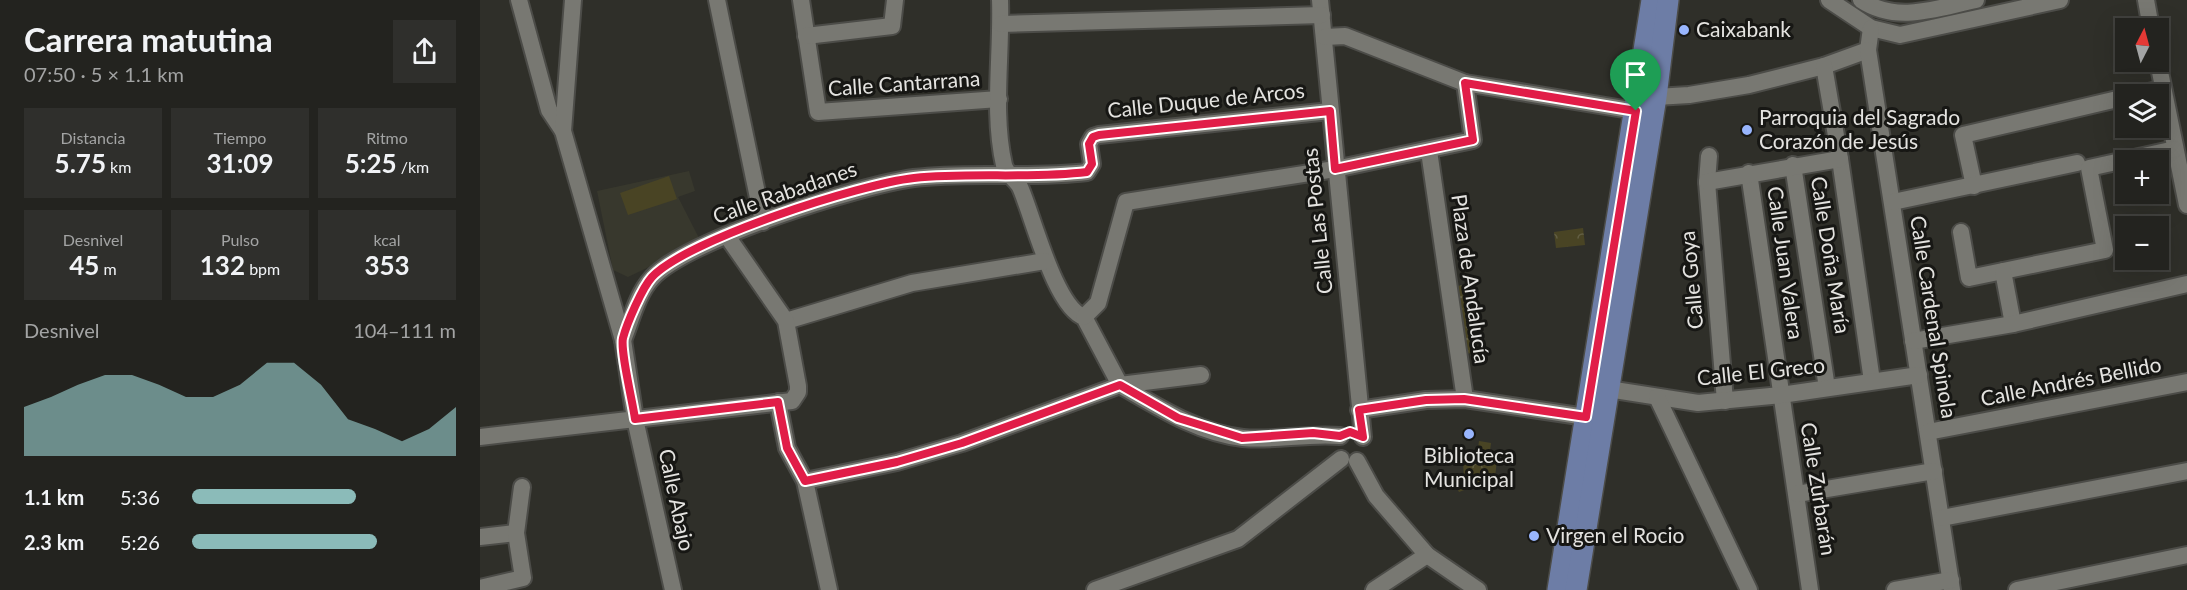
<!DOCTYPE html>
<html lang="es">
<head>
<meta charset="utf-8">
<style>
	body { margin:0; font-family:Lato,sans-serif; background:#2f2f2c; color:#f1f3f6; height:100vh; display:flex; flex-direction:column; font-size:22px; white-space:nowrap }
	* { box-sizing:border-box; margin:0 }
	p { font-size:20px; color:#a3a4a4 }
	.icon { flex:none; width:33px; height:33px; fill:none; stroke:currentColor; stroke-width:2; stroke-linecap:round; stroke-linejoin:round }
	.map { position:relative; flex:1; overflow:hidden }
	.sheet { display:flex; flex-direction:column; background:#23231f; width:480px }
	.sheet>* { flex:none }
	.needle { width:39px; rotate:6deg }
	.buttons { position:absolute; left:1635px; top:18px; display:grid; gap:12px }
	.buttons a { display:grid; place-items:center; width:54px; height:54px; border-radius:0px; background:#23231f; box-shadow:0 6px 24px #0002,0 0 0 2px #40403d; font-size:30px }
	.pin { position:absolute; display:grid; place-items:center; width:51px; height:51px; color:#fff; margin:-62px -26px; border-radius:50% 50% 50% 0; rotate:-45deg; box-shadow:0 0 6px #0007 }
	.pin .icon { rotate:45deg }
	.round { display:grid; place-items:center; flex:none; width:63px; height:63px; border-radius:0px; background:#2f2f2c }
	.overview { display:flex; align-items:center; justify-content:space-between; height:102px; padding:0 24px }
	h1 { font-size:33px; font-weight:700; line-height:45px }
	.metrics { display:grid; grid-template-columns:repeat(3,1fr); gap:9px; height:102px; padding:6px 24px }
	.metrics div { display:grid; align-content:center; border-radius:0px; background:#2f2f2c; text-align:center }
	.metrics b { font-size:26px; font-weight:700 }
	.metrics small { font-size:16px; font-weight:400 }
	.metrics p { font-size:16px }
	.chart { height:168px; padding:12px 24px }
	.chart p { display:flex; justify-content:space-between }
	.chart svg { width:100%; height:108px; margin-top:6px; fill:#8bbbb9; opacity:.7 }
	ul { padding:0 24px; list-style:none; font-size:20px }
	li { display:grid; grid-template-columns:96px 72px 1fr; align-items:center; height:45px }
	li i { height:15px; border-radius:8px; background:#8bbbb9 }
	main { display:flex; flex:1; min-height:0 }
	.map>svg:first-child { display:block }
	.built { fill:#38382d }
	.grass { fill:url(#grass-dots) }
	.park { fill:url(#park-crowns) }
	.pitch { fill:#494424 }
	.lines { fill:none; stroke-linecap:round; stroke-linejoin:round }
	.minor-casing { stroke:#4c4c48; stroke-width:20 }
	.major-casing { stroke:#4c4c48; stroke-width:24 }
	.minor { stroke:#787872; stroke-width:16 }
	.major { stroke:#6d7da6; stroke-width:21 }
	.route-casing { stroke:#fff; stroke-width:12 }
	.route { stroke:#e11d48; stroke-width:8 }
	.poi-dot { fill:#98b5fd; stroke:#171714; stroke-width:2 }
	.labels { text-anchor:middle; stroke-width:6; stroke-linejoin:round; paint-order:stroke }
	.poi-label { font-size:21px; fill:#e4e3e0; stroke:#171714; text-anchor:start }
	.street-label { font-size:21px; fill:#e4e3e0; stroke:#171714 }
</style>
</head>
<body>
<main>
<section class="sheet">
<div class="overview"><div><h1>Carrera matutina</h1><p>07:50 · 5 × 1.1 km</p></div><a class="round"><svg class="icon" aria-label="share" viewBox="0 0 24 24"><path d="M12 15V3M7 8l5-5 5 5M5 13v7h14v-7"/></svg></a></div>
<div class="metrics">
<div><p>Distancia</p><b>5.75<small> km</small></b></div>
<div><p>Tiempo</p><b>31:09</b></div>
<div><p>Ritmo</p><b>5:25<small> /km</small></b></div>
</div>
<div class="metrics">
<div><p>Desnivel</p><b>45<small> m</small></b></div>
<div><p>Pulso</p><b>132<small> bpm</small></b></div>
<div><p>kcal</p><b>353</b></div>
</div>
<div class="chart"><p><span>Desnivel</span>104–111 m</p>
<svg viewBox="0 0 160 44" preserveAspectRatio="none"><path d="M0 44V24L10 20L20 15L30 11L40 11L50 15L60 20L70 20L80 15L90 6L100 6L110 15L120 29L130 33L140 38L150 33L160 24V44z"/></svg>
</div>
<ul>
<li><b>1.1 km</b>5:36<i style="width:62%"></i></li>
<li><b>2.3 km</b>5:26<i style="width:70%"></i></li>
</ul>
</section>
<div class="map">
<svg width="1707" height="590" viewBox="0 0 1707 590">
	<defs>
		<pattern id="grass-dots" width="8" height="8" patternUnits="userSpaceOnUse" patternTransform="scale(1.5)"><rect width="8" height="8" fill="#494424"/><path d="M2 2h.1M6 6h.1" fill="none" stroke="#635f44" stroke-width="1.8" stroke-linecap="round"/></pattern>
		<pattern id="park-crowns" width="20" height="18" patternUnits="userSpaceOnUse" patternTransform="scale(1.5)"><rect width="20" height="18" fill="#494424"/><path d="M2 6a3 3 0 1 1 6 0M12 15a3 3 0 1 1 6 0" fill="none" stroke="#635f44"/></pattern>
	</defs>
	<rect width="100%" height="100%" fill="#2f2f29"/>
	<polygon class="built" points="209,171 215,191 198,197 221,242 148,277 133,270 117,191"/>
	<polygon class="grass" points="988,285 997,352 985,354 976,286"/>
	<g class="park">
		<polygon points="1103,228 1105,245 1076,248 1074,232"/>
		<polygon points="999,441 1011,443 1009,458 1017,459 1015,478 979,492 973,480 984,480 983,461 996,463"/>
	</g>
	<polygon class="pitch" points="189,176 197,199 148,215 140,193"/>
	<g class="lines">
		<defs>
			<g id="minor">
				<polyline points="39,0 69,110 83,131"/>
				<polyline points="93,0 83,131 143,340 155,419 193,590"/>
				<polyline points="237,0 283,222"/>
				<polyline points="321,0 338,112 519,99"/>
				<path d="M520,0C522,54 512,112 524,165C526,174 536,179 540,187C552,213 575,308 604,317L640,385"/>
				<polyline points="840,0 883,437"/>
				<polyline points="1349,0 1391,28 1420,35 1580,0"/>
				<path d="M1381,0C1417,24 1457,8 1496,0"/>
				<polyline points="1666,0 1671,28"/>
				<polyline points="521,24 842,15"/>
				<polyline points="326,36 412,26 415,0"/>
				<polyline points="845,37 865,36 985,83 1156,111 1176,97 1209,95 1269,85 1344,66 1388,50 1391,28"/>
				<polyline points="1388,50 1472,590"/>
				<polyline points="1678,62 1707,205"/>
				<polyline points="1344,66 1360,159 1392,381"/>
				<polyline points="1658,94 1683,89"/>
				<polyline points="949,151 985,399"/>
				<polyline points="1229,156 1227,182 1245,401"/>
				<polyline points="1313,165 1347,388"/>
				<polyline points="1269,173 1330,590"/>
				<polyline points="1227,182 1360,159"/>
				<polyline points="1494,186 1483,135 1646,97"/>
				<polyline points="1413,202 1597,163"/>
				<polyline points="1481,232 1489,278 1625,250 1609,168 1695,149"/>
				<polyline points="1523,271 1533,324"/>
				<polyline points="604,317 618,303 646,202 855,169 993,140 985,83"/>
				<polyline points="306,321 432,283 565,261"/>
				<path d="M143,340C151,321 157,294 172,278C206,240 380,185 434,178C491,171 549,179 607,172L612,164L609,144L613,137L619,135L850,111"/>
				<polyline points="1433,341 1533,324 1707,284"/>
				<path d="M640,385C678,407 718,433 763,438C794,441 827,433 860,436"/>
				<polyline points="1128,389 1218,403 1301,395 1439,375"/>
				<polyline points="1177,397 1269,590"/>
				<polyline points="298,402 307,448 325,481 349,590"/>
				<polyline points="879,410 946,400 985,399 1106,417"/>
				<polyline points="1448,432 1707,382"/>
				<polyline points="0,437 312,401 318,392 318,386 306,321 247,236"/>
				<polyline points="877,461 896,496 947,555 998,590"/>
				<polyline points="325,481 417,462 482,443 640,385 721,375"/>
				<polyline points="1317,494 1454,471"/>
				<polyline points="1462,518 1707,471"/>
				<polyline points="0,537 36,533"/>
				<polyline points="0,588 43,578 36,533 42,487"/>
				<polyline points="615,590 758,539 861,459"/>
				<polyline points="894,590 947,555"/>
				<polyline points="1415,590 1471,580"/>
				<polyline points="1537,590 1707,555"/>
			</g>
			<g id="major">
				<polyline points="1078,590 1172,0"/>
				<polyline points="1096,590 1176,97 1188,0"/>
			</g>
		</defs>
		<use href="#minor" class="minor-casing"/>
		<use href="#major" class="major-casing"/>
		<use href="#minor" class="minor"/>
		<use href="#major" class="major"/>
	</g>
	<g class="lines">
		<defs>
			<path id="route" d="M985,83L1156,111L1106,417L984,399L946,400L879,410L883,437L870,432L860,436L833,433L762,438L698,418L640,385L482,443L417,462L325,481L307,448L298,402L155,419C153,403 140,351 143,338C147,323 162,288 172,277C208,239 380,184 434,178C491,172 550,179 607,172L612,164L609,144L613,137L619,135L850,111L855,169L993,140Z"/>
		</defs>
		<use href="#route" class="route-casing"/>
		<use href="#route" class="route"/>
	</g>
	<g class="poi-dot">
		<circle cx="1204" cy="30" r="6"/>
		<circle cx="1267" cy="130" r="6"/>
		<circle cx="989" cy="434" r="6"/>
		<circle cx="1054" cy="536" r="6"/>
	</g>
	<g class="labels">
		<g class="poi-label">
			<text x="1216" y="37">Caixabank</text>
			<text x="1279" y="125">Parroquia del Sagrado<tspan x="1279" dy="24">Corazón de Jesús</tspan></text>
			<text x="989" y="463" text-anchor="middle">Biblioteca<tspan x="989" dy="24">Municipal</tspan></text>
			<text x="1066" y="543">Virgen el Rocio</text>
		</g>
		<g class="street-label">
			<text transform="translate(424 84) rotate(-4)" y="7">Calle Cantarrana</text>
			<text transform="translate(726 101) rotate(-6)" y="7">Calle Duque de Arcos</text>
			<text transform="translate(305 193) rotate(-19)" y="7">Calle Rabadanes</text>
			<text transform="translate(838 221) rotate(-96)" y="7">Calle Las Postas</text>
			<text transform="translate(1350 255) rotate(81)" y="7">Calle Doña María</text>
			<text transform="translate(1305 263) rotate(82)" y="7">Calle Juan Valera</text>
			<text transform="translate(990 279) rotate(82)" y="7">Plaza de Andalucía</text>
			<text transform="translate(1212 280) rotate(-95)" y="7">Calle Goya</text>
			<text transform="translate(1453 317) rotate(81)" y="7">Calle Cardenal Spinola</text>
			<text transform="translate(1281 372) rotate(-6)" y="7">Calle El Greco</text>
			<text transform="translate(1591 382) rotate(-11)" y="7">Calle Andrés Bellido</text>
			<text transform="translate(1338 489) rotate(81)" y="7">Calle Zurbarán</text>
			<text transform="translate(196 500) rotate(78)" y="7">Calle Abajo</text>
		</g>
	</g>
</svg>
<div class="buttons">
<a><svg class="needle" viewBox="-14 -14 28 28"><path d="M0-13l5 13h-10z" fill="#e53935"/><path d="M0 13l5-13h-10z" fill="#a3a4a4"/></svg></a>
<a><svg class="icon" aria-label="layers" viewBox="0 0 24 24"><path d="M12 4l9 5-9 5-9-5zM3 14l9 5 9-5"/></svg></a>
<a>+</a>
<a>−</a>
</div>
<div class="pin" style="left:1156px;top:111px;background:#1e9e55"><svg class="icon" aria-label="arrive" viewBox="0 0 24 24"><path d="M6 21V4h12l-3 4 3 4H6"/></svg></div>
</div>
</main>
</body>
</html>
